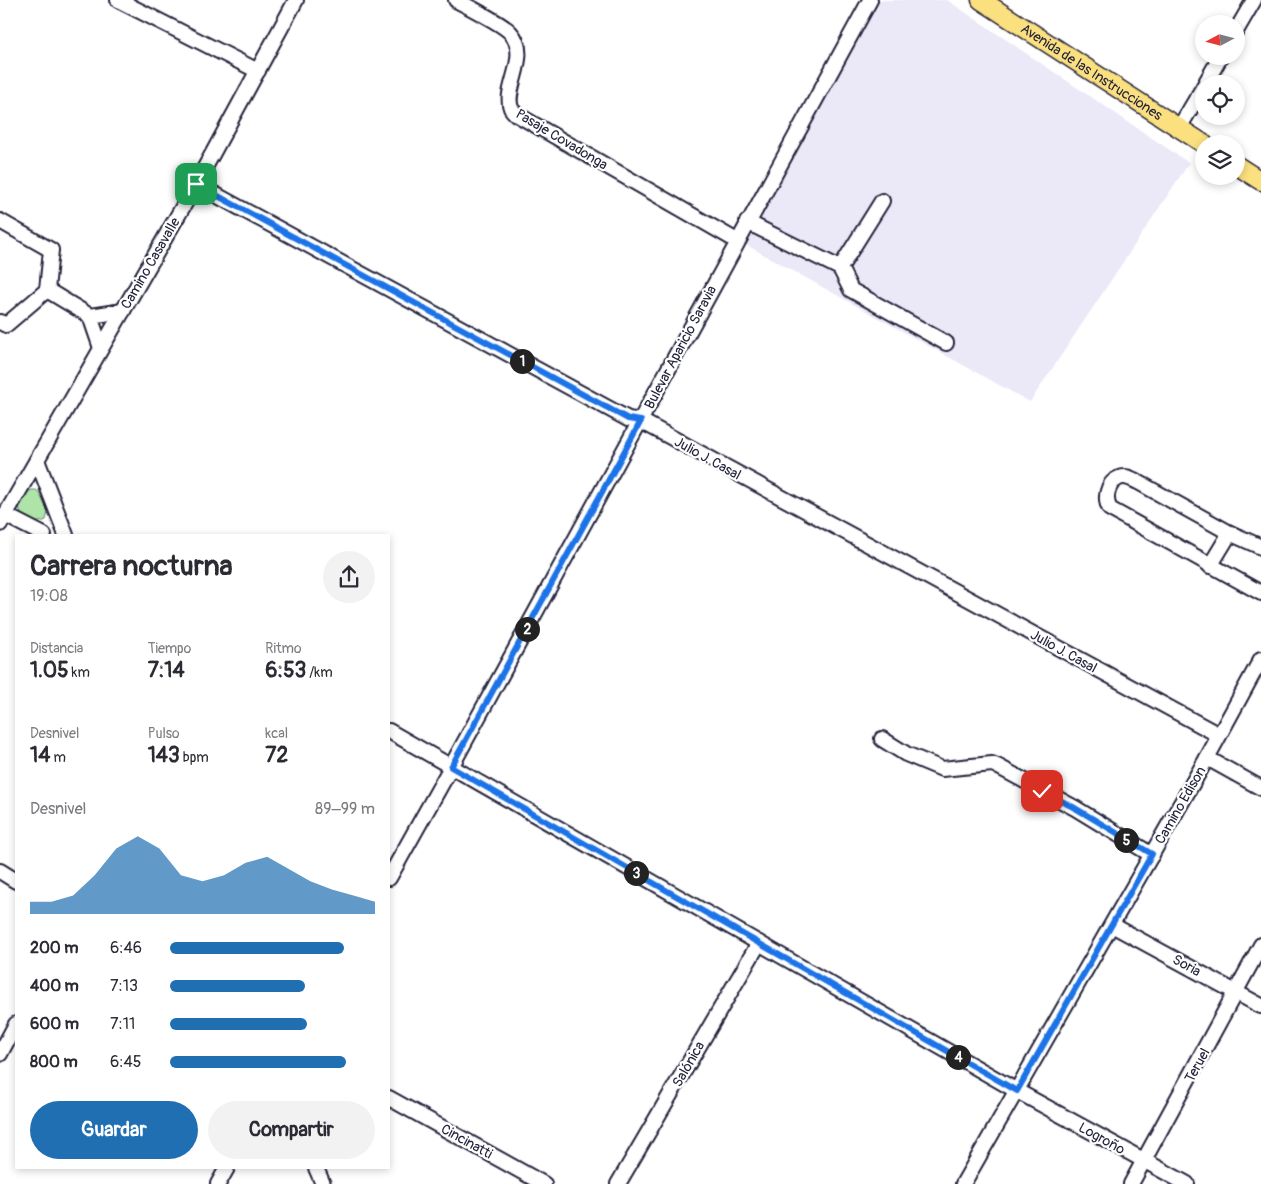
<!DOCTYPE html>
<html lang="es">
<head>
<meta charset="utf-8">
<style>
	body { margin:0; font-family:Pangolin,sans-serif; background:#f2f2f3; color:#2b2b33; height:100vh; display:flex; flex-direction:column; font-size:19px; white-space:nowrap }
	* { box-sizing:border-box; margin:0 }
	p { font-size:16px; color:#7c7c81 }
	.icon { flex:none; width:28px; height:28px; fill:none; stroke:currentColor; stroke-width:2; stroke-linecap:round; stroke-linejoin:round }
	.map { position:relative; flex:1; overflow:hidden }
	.panel { position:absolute; left:15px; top:534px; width:375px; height:635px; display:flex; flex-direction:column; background:#fff; border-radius:0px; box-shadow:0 2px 8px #0003 }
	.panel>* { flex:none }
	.needle { width:32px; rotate:263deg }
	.controls { position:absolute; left:1195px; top:15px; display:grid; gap:10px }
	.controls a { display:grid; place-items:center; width:50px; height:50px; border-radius:50%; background:#fff; box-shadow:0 2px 8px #0003; font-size:25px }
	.pin { position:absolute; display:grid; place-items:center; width:42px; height:42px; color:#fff; margin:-21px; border-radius:10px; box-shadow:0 2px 8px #0006 }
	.km { position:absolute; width:25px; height:25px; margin:-12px; border-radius:50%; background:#222; color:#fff; font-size:14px; line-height:25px; text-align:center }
	.round { display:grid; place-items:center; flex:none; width:52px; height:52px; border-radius:26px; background:#f2f2f3 }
	.head { display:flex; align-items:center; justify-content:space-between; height:85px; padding:0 15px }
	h1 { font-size:28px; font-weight:700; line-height:38px }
	.stats { display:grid; grid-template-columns:repeat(3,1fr); gap:8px; height:85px; padding:5px 15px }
	.stats div { display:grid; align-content:center }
	.stats b { font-size:21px; font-weight:700 }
	.stats small { font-size:14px; font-weight:400 }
	.stats p { font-size:14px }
	.chart { height:140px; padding:10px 15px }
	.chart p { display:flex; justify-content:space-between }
	.chart svg { width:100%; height:90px; margin-top:5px; fill:#1f6fb2; opacity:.7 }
	.primary-button { display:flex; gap:10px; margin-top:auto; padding:10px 15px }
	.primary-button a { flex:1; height:58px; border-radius:30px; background:#1f6fb2; color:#fff; font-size:20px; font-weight:700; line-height:58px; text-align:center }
	.primary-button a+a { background:#f2f2f3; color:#2b2b33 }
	ul { padding:0 15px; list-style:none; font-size:16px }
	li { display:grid; grid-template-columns:80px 60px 1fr; align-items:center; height:38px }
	li i { height:12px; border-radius:6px; background:#1f6fb2 }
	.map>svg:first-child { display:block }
	.built { fill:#ebe8f7 }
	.green { fill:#aee4a7; stroke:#688371 }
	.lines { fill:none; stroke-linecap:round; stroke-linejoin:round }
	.minor-casing { stroke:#22223b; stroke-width:18 }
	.major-casing { stroke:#22223b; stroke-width:21 }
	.minor { stroke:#fff; stroke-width:14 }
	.major { stroke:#fbe080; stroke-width:18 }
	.route-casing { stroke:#fff; stroke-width:10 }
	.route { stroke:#1a73e8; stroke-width:6 }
	.labels { text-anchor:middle; stroke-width:4.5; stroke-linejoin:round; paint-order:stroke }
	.street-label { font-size:14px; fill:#22223b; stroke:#fff }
</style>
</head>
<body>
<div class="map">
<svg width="1261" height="1184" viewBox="0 0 1261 1184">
	<rect width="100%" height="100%" fill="#fff"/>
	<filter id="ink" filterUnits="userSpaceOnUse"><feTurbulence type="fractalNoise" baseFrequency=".02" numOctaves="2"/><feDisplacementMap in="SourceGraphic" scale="10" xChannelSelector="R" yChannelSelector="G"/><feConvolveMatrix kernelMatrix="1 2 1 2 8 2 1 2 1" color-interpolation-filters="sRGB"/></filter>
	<g filter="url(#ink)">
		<polygon class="built" points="876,0 947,0 1189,163 1030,402 741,242"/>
		<path class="green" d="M31,490H36L39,492L48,512L46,520C28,529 5,507 31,490Z"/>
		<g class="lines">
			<defs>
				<g id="minor">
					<polyline points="118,0 258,71"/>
					<path d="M456,0C469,7 501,23 510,32C532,55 503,88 511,108C512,110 514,112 516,114L737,241"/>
					<polyline points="1236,31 1254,0"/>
					<polyline points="1205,84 1221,56"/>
					<polyline points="1179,128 1204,86"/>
					<polyline points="196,184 628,419 641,421 1219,735"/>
					<polyline points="0,221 51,250 47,290 6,325 0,322"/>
					<polyline points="747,222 840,268 851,290 946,343"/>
					<polyline points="840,268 882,201"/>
					<polyline points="47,290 90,316 101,348"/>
					<polyline points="90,316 123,311"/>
					<polyline points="37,460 66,535"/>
					<polyline points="5,515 44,535"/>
					<polyline points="0,524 196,184 296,0"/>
					<path d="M1261,547L1230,533L1138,482C1132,479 1125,475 1119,478C1107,483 1104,499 1110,509L1261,593"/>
					<polyline points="1210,566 1230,533"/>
					<polyline points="389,731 1017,1091 1187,1184"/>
					<polyline points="882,739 906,754 942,769 992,764 997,766 1075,808 1152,855"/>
					<polyline points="1207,758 1261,788"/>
					<polyline points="0,871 16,881"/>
					<polyline points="389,878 451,767 870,0"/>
					<polyline points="1112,925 1261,1006"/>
					<polyline points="0,1054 16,1024"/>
					<polyline points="389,1098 544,1184"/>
					<polyline points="316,1168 323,1184"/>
					<polyline points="218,1184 227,1168"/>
					<polyline points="618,1184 759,943"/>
					<polyline points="963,1184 1207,758 1261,659"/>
					<polyline points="1131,1184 1261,945"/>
				</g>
				<g id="major">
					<path id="s1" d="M981,0L1204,144"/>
					<polyline points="1236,165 1261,181"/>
				</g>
			</defs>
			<use href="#minor" class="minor-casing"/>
			<use href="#major" class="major-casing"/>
			<use href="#minor" class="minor"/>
			<use href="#major" class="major"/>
		</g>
	</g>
	<g class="lines" filter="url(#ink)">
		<defs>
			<polyline id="route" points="196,184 628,419 641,421 451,767 1017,1091 1152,854 1075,808 1042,791"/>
		</defs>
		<use href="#route" class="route-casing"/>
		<use href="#route" class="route"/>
	</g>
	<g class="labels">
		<g class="street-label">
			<text dy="5" stroke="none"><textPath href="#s1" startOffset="132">Avenida de las Instrucciones</textPath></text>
			<text transform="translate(562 139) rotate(31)" y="5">Pasaje Covadonga</text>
			<text transform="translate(150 263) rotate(-60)" y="5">Camino Casavalle</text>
			<text transform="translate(680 347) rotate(-62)" y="5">Bulevar Aparicio Saravia</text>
			<text transform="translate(708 458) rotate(29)" y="5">Julio J. Casal</text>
			<text transform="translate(1064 651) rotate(29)" y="5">Julio J. Casal</text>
			<text transform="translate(1180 805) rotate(-60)" y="5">Camino Edison</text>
			<text transform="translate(1187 965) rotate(29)" y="5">Soria</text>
			<text transform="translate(688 1064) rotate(-60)" y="5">Salónica</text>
			<text transform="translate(1197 1065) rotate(-61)" y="5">Teruel</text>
			<text transform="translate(1102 1138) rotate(29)" y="5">Logroño</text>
			<text transform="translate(467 1141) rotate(29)" y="5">Cincinatti</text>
		</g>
	</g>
</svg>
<div class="controls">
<a><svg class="needle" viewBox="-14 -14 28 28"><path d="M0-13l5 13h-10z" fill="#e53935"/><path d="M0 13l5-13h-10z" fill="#7c7c81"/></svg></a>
<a><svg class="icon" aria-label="locate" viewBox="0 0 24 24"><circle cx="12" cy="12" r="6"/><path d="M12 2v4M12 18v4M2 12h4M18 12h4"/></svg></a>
<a><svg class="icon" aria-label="layers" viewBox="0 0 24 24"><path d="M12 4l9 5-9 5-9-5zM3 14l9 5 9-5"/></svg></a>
</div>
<div class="pin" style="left:196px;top:184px;background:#1e9e55"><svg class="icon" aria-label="arrive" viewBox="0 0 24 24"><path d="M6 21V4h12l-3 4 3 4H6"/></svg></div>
<div class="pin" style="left:1042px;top:791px;background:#d93025"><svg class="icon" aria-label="check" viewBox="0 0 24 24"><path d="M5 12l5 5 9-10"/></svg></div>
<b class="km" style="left:522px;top:361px">1</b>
<b class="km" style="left:527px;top:629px">2</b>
<b class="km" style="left:636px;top:873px">3</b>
<b class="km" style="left:958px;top:1057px">4</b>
<b class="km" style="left:1126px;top:840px">5</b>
<section class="panel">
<div class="head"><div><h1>Carrera nocturna</h1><p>19:08</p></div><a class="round"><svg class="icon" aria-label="share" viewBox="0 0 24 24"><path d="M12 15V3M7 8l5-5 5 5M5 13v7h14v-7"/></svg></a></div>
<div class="stats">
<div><p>Distancia</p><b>1.05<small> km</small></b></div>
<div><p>Tiempo</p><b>7:14</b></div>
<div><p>Ritmo</p><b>6:53<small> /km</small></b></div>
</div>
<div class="stats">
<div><p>Desnivel</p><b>14<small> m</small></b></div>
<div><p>Pulso</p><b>143<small> bpm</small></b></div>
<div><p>kcal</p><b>72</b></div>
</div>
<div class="chart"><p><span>Desnivel</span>89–99 m</p>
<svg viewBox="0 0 160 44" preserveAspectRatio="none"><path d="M0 44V38L10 38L20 35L30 25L40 12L50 6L60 12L70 25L80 28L90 25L100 19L110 16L120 22L130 28L140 32L150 35L160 38V44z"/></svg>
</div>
<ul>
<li><b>200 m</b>6:46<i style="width:85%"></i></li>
<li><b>400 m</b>7:13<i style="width:66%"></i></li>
<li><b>600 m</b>7:11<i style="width:67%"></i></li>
<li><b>800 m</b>6:45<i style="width:86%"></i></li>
</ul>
<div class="primary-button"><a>Guardar</a><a>Compartir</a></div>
</section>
</div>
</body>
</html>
